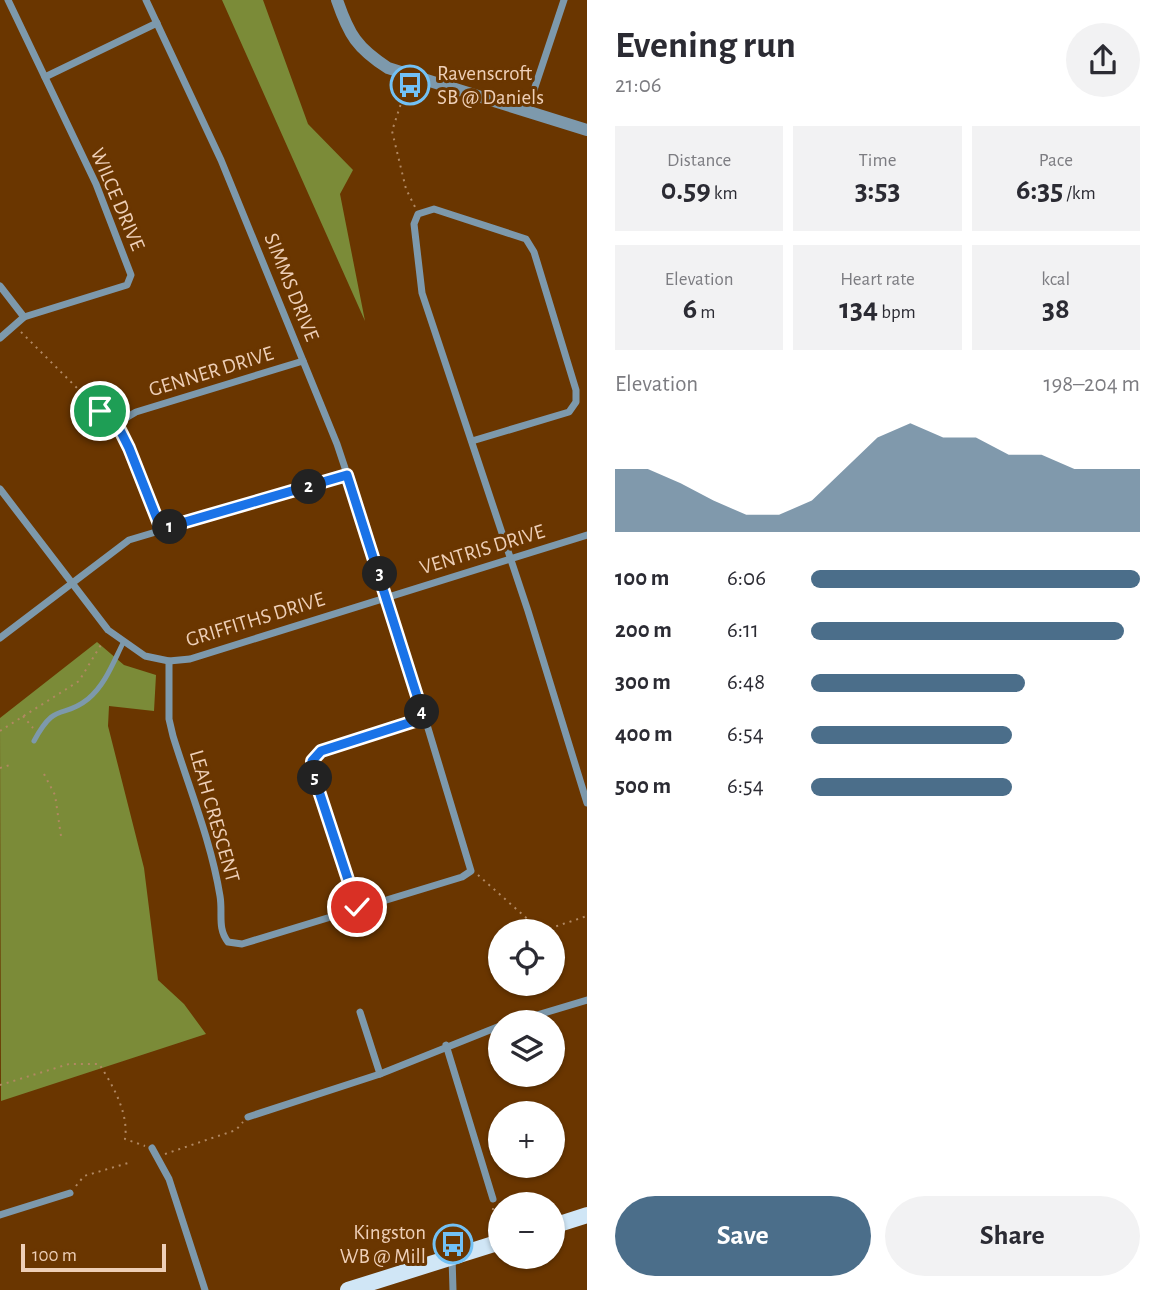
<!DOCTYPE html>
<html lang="en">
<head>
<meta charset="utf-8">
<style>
	body { margin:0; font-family:"Alegreya Sans",sans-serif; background:#f2f2f3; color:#2b2b33; height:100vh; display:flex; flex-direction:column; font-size:26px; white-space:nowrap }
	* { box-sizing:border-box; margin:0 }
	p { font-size:23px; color:#7c7c81 }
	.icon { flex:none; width:38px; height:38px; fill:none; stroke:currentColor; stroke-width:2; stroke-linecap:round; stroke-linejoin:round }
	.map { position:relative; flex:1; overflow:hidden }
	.details { display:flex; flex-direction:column; background:#fff; width:581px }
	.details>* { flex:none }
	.controls { position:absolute; left:488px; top:919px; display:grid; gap:14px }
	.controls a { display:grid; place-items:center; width:77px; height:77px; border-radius:50%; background:#fff; box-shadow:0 2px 5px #0004; font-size:35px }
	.scale { position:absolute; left:21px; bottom:18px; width:145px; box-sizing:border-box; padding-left:7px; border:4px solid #eecfb7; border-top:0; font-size:19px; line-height:24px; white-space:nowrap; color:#eecfb7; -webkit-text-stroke:5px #6a3600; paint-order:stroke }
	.pin { position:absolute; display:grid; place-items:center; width:60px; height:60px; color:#fff; margin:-30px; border:4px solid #fff; border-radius:50%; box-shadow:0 2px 7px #0007 }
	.km { position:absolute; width:35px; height:35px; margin:-18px; border-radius:50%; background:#222; color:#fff; font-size:19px; line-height:35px; text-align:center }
	.round { display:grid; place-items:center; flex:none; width:74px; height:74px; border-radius:37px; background:#f2f2f3 }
	.overview { display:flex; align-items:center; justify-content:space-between; height:119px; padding:0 28px }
	h1 { font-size:38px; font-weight:700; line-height:52px }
	.stats { display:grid; grid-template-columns:repeat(3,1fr); gap:10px; height:119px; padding:7px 28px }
	.stats div { display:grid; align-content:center; border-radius:0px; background:#f2f2f3; text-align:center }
	.stats b { font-size:30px; font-weight:700 }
	.stats small { font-size:19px; font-weight:400 }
	.stats p { font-size:19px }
	.chart { height:196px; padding:14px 28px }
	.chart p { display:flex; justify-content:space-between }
	.chart svg { width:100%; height:126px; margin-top:7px; fill:#4b6e8a; opacity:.7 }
	.cta { display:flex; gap:14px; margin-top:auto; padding:14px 28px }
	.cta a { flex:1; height:80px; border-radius:42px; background:#4b6e8a; color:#fff; font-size:28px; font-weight:700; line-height:80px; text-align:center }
	.cta a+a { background:#f2f2f3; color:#2b2b33 }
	ul { padding:0 28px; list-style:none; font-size:23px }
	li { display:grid; grid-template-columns:112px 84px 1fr; align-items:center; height:52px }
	li i { height:18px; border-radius:9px; background:#4b6e8a }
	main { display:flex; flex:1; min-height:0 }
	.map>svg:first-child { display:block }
	.forest { fill:#7b8b38 }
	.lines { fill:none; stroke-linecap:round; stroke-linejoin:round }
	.path { stroke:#b18862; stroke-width:2; stroke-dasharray:2 5; stroke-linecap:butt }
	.service { stroke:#7d99ac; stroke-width:5 }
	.minor { stroke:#7d99ac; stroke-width:7 }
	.tertiary { stroke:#7d99ac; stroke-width:12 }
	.primary { stroke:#d0e6f6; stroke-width:16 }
	.route-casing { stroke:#fff; stroke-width:14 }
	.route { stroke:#1a73e8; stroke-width:9 }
	.labels { text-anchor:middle; stroke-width:6; stroke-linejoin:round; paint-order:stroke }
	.poi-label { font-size:21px; fill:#eecfb7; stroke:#6a3600; text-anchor:start }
	.street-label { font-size:21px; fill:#eecfb7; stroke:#6a3600 }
</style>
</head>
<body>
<main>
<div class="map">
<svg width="587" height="1290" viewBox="0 0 587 1290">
	<rect width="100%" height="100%" fill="#6a3600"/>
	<g class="forest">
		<polygon points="222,0 263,0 308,124 353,170 340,194 365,321"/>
		<polygon points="97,642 124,665 156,675 154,711 109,706 108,726 144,868 158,980 184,1004 206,1034 1,1101 0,718"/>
	</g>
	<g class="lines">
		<g class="path">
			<polyline points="407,85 392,131 406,189 415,207"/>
			<polyline points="21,332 114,425"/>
			<polyline points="23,716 33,728"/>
			<polyline points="0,731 79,681 102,643"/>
			<polyline points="0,768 13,764"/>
			<polyline points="44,774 55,795 61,836"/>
			<polyline points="478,875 532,923 548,929 587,916"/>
			<path d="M0,1085L69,1064H99C113,1085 129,1114 125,1139L145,1146"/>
			<polyline points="165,1154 236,1130 243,1122"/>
			<polyline points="76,1186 84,1176 128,1163"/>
			<polyline points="492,1231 493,1208"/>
		</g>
		<path class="service" d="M34,741C56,700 62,720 88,699C105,685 113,663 123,643"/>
		<g class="minor">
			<path d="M146,0L221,160L337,444L393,612L471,871L462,877L242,944L228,942C217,928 223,913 220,896C211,841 189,788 173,736L169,719V661"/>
			<polyline points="45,77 157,23"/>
			<polyline points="527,111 564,0"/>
			<polyline points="0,286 24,317"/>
			<polyline points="0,338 24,317 127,285 131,275 96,184 8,0"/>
			<polyline points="472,441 569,412 576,402 576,390 534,252 526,239 434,209 418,214 414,224 422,293 528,611 587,803"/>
			<polyline points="0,489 108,630 145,656 169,661 190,659 587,535"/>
			<polyline points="161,529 120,431 124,419 136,412 303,361"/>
			<polyline points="0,638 129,540 347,475"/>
			<polyline points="357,907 313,773 312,761 321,751 424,718"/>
			<polyline points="360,1012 380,1074"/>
			<polyline points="514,1022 587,1000"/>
			<polyline points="446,1045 493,1199"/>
			<polyline points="248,1117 380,1074 500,1026"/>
			<polyline points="152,1148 169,1179 205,1290"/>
			<polyline points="0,1215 70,1193"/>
			<polyline points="452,1257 453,1290"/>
		</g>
		<path class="tertiary" d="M337,0C349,35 357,48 388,68L587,130"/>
		<g class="primary">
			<polyline points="553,1226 587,1215"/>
			<polyline points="348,1290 500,1242"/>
		</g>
	</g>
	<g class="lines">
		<defs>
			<polyline id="route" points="100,411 120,430 129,448 161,529 347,475 424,718 321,751 312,761 313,773 357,907"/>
		</defs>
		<use href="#route" class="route-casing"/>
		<use href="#route" class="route"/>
	</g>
	<defs>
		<symbol id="bus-ring" viewBox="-11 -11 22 22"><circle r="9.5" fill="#6a3600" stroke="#72c1f5" stroke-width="1.5"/><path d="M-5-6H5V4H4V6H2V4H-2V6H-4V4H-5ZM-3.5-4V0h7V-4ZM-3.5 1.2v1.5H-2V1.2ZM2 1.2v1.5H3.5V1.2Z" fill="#72c1f5"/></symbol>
	</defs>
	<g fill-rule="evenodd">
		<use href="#bus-ring" x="388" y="63" width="44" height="44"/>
		<use href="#bus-ring" x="431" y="1222" width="44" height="44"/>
	</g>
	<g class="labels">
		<g class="poi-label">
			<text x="437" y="80">Ravenscroft<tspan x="437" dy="24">SB @ Daniels</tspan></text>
			<text x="426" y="1239" text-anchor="end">Kingston<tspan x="426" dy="24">WB @ Mill</tspan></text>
		</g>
		<g class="street-label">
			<text transform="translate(118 199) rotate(67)" y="7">WILCE DRIVE</text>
			<text transform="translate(292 287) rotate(68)" y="7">SIMMS DRIVE</text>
			<text transform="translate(211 371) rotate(-17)" y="7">GENNER DRIVE</text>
			<text transform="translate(482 549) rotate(-17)" y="7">VENTRIS DRIVE</text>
			<text transform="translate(255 619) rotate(-17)" y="7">GRIFFITHS DRIVE</text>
			<text transform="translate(215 816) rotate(74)" y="7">LEAH CRESCENT</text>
		</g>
	</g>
</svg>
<div class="controls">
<a><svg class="icon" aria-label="locate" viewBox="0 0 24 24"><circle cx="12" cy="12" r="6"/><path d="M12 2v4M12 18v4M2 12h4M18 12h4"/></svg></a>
<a><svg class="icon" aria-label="layers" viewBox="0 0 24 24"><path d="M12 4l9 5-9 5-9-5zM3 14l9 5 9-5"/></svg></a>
<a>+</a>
<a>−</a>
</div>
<div class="scale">100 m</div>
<div class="pin" style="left:100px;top:411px;background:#1e9e55"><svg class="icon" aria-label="arrive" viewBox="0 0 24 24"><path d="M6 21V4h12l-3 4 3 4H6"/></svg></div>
<div class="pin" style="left:357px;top:907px;background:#d93025"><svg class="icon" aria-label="check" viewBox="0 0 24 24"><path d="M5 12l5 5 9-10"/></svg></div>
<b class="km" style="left:170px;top:527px">1</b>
<b class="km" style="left:309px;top:487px">2</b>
<b class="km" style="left:380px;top:574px">3</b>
<b class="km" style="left:422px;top:712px">4</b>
<b class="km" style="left:315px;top:778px">5</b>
</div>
<section class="details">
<div class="overview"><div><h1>Evening run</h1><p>21:06</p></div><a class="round"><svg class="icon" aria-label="share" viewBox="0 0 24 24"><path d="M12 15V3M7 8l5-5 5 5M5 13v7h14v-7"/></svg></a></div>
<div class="stats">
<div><p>Distance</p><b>0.59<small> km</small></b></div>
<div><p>Time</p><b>3:53</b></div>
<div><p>Pace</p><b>6:35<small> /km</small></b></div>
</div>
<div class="stats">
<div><p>Elevation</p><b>6<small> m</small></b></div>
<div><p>Heart rate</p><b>134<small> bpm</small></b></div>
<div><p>kcal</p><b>38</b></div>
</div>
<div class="chart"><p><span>Elevation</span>198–204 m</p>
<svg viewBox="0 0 160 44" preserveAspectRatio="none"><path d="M0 44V22L10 22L20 27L30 33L40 38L50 38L60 33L70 22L80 11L90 6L100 11L110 11L120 17L130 17L140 22L150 22L160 22V44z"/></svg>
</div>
<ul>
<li><b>100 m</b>6:06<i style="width:100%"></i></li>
<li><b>200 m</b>6:11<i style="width:95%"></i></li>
<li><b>300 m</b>6:48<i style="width:65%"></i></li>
<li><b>400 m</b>6:54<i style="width:61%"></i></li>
<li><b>500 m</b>6:54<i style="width:61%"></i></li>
</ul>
<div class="cta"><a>Save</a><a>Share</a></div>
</section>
</main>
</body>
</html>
